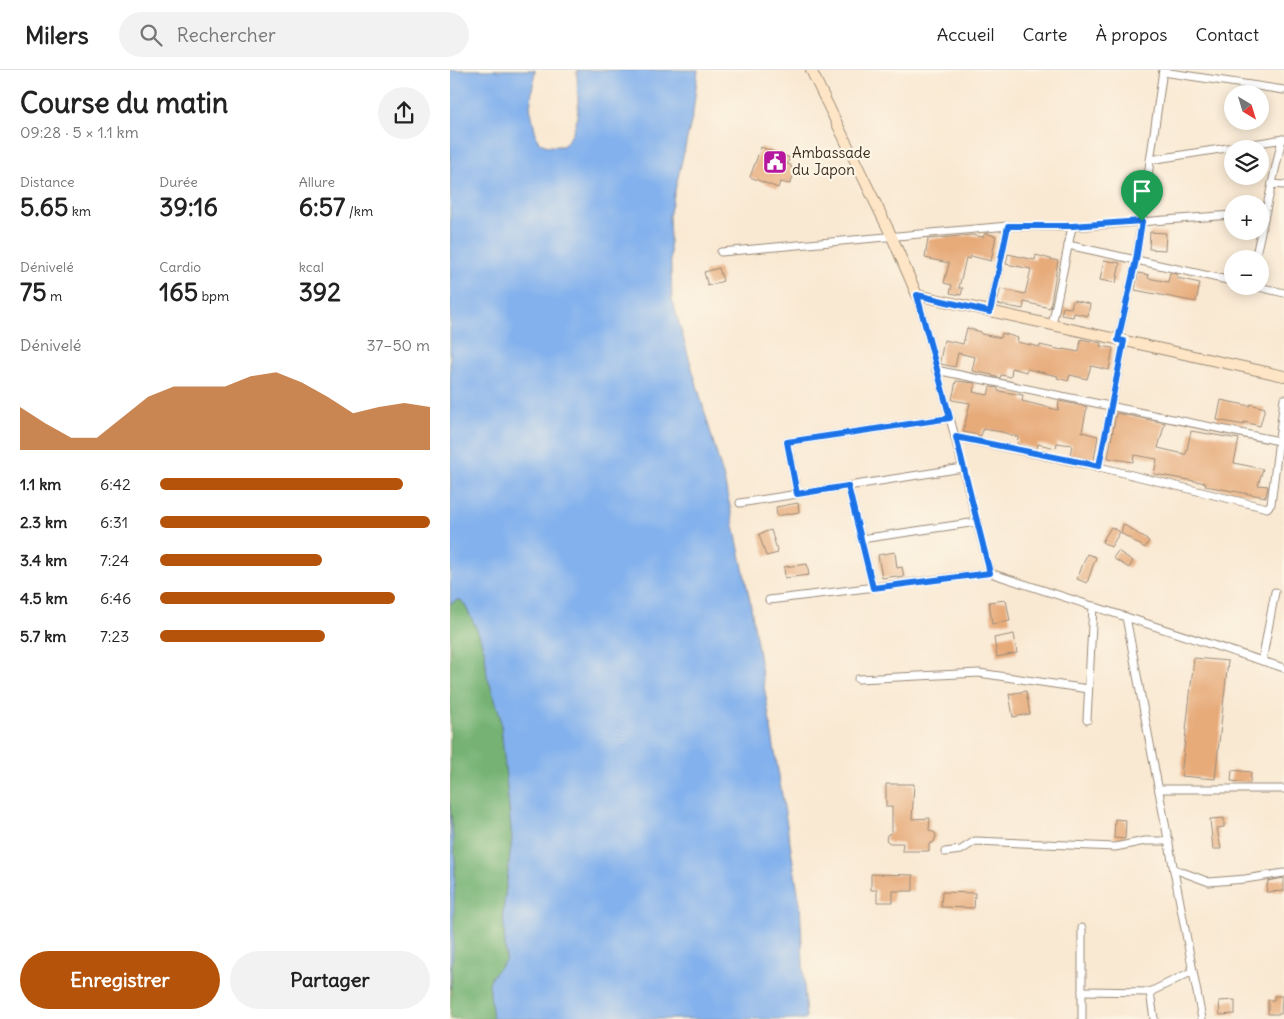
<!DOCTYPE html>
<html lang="fr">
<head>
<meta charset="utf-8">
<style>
	body { margin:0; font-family:Delius,sans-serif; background:#f2f2f2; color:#222; height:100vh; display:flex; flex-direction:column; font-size:19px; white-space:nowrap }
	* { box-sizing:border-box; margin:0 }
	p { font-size:16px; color:#767676 }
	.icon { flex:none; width:28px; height:28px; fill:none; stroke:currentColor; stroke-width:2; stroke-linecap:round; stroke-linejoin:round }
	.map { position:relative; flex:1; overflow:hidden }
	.side { display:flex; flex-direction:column; background:#fff; width:450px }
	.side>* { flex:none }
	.needle { width:32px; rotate:142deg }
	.tools { position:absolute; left:774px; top:15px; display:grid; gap:10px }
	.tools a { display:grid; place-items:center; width:45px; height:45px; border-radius:50%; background:#fff; box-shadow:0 2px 12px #0003; font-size:25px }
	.pin { position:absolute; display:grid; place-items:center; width:42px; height:42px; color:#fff; margin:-51px -21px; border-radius:50% 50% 50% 0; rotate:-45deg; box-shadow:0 0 5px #0007 }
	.pin .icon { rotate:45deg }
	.round { display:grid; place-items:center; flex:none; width:52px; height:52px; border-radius:26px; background:#f2f2f2 }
	.overview { display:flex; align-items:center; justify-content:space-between; height:85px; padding:0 20px }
	h1 { font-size:28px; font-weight:700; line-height:38px }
	.metrics { display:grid; grid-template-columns:repeat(3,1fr); gap:8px; height:85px; padding:5px 20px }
	.metrics div { display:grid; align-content:center }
	.metrics b { font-size:25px; font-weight:700 }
	.metrics small { font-size:14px; font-weight:400 }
	.metrics p { font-size:14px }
	.chart { height:140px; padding:10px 20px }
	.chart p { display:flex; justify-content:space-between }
	.chart svg { width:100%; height:90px; margin-top:5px; fill:#b45309; opacity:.7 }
	.action { display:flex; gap:10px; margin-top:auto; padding:10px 20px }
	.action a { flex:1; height:58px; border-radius:30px; background:#b45309; color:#fff; font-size:20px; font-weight:700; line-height:58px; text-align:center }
	.action a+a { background:#f2f2f2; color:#222 }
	ul { padding:0 20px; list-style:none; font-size:16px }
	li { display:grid; grid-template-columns:80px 60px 1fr; align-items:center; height:38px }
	li i { height:12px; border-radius:6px; background:#b45309 }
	header { display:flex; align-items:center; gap:30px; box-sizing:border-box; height:70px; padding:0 25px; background:#fff; border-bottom:1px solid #e0e0e0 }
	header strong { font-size:24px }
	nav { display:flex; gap:28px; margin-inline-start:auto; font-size:18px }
	.search { width:350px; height:45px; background:#f2f2f2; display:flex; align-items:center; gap:12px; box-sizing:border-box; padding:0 18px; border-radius:28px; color:#767676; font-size:19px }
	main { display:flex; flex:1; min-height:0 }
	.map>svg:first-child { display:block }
	.forest { fill:#74b273; stroke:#586e48 }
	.water { fill:#82b1ed; stroke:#5e6e86 }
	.building { fill:#e7ab7a }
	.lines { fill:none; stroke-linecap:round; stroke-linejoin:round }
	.street-casing { stroke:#9a8a78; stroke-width:9 }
	.secondary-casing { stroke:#9a8a78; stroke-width:12 }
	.street { stroke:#fff; stroke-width:7 }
	.secondary { stroke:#fee5c5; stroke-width:10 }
	.route-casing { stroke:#fff; stroke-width:10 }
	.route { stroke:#1a73e8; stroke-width:6 }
	.labels { text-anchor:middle; stroke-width:4.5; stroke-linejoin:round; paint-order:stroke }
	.poi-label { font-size:15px; fill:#3b2a1e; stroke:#fcf5e5; text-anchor:start }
</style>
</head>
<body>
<header>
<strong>Milers</strong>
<div class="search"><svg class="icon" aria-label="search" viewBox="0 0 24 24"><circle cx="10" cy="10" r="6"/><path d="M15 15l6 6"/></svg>Rechercher</div>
<nav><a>Accueil</a><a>Carte</a><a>À propos</a><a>Contact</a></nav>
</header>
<main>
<section class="side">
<div class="overview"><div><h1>Course du matin</h1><p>09:28 · 5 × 1.1 km</p></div><a class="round"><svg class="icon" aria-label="share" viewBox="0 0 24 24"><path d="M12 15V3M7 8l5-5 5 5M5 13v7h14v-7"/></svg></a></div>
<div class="metrics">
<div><p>Distance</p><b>5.65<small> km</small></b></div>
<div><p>Durée</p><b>39:16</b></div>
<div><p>Allure</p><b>6:57<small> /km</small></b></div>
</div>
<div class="metrics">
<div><p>Dénivelé</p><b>75<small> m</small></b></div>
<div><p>Cardio</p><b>165<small> bpm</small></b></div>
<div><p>kcal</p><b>392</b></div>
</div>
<div class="chart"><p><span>Dénivelé</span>37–50 m</p>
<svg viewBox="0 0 160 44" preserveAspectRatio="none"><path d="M0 44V23L10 31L20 38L30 38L40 28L50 18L60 13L70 13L80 13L90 8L100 6L110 11L120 18L130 26L140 23L150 21L160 23V44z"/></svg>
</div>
<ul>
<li><b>1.1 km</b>6:42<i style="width:90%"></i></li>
<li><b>2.3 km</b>6:31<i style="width:100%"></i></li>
<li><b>3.4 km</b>7:24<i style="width:60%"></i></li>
<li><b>4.5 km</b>6:46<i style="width:87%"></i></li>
<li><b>5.7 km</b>7:23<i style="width:61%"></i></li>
</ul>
<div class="action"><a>Enregistrer</a><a>Partager</a></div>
</section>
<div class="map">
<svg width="834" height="949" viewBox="0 0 834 949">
	<rect width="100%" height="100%" fill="#fcf5e5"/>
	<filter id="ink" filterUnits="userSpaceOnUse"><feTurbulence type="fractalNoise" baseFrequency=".02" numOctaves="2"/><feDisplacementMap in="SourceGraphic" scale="10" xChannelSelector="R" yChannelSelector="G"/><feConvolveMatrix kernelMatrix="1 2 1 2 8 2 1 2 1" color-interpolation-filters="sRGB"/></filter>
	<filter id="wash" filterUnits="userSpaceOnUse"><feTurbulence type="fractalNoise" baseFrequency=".0096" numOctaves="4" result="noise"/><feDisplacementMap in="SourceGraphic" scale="20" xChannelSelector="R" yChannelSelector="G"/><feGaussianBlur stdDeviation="1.12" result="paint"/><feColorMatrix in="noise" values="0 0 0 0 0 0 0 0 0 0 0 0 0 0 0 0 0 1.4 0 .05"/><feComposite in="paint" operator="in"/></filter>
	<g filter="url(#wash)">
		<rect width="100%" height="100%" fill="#f9e9d3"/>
		<polygon class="forest" points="7,530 11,530 15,535 29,564 35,583 37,605 50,645 62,769 53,843 56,890 49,898 43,949 0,949 5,791 0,736 0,534"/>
		<g class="water">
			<path d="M0,0H85L80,37L87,69C93,78 103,76 113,76C134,54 127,28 127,0H248L243,43L219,146L222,229L274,409L300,531L350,834L356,949H43L39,913L42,906L56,890L53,843L62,769L50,645L37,605L35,583L29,564L15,535L11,530H7L0,534Z"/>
			<polygon points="0,736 5,791 3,881 0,919"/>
		</g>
		<g id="blocks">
			<g class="building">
				<polygon points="311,77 340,88 337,94 341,95 341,98 346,99 340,114 330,112 328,118 300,107"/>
				<polygon points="700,162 716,163 715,180 699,179"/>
				<polygon points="535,163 546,166 541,191 521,186 520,189 516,188 509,218 513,218 511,225 500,223 502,215 494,213 499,193 475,188 478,169 522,165 533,167"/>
				<polygon points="558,184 585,190 586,185 608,191 600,238 574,232 573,239 547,234 550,219 575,224 581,199 556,194"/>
				<polygon points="654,190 670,193 666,213 650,210"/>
				<polygon points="269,198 273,211 258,216 254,202"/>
				<polygon points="688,203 699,205 698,208 718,212 720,203 727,204 727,208 750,213 746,232 685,220"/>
				<polygon points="623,230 640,234 638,246 624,243 623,247 611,245 613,237 621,238"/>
				<polygon points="517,258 531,262 531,264 551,268 552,263 568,268 567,272 590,277 590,275 612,280 613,279 629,282 631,269 651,273 650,276 663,278 659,300 641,296 637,309 620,305 618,311 607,308 608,306 577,299 576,302 562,298 561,307 551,305 550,308 542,306 542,305 522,301 525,287 508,283 505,297 491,294 490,291 494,270 513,274"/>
				<polygon points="506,311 525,313 523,322 538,325 540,317 548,318 548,321 573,325 572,331 608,340 609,331 637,337 632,362 648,366 644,391 620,385 622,375 607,373 606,378 588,374 587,379 567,374 568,367 552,362 533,359 531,366 513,362 520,333 502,330"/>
				<polygon points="771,330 800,336 800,334 815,338 810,356 794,352 794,355 767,350"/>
				<polygon points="666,343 715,353 708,378 734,384 736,384 741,361 789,369 784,393 813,399 808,415 818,416 816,427 755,416 756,413 704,404 707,389 684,385 683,392 658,388"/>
				<polygon points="348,433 349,442 327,446 326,437"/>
				<polygon points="673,454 699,471 695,478 671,463"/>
				<polygon points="661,457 670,462 661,477 652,472"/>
				<polygon points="321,460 328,483 316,486 309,464"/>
				<polygon points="668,481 683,491 679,498 663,488"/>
				<polygon points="445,482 447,498 452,497 454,507 447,508 447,506 432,508 428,485"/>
				<polygon points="637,484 646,487 637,513 627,509"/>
				<polygon points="357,494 359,505 335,508 334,497"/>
				<polygon points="556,530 560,551 542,554 539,532"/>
				<polygon points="564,564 567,583 547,587 544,568"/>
				<polygon points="744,588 778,591 765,709 731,706"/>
				<polygon points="576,621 580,644 563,647 559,624"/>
				<polygon points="782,700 801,702 800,713 781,711"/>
				<polygon points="436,714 464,714 462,749 480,748 479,760 485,763 486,766 484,772 479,774 479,781 452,781 453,773 440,773 436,770 437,765 442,762 442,737 436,737"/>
				<polygon points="774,748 774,757 767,758 771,779 763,779 760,749"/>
				<polygon points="665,749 676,750 675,769 664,768"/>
				<polygon points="421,804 463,805 463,821 443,821 443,832 427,832 427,820 421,820"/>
				<polygon points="834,808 834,821 816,822 818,811"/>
				<polygon points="492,822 525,823 524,838 491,837"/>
				<polygon points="824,926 832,926 831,944 818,944 818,930 824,930"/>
				<polygon points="785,930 785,944 770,945 769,931"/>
			</g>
		</g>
	</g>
	<g filter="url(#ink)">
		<use href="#blocks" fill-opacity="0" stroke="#9a8a78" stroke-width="1"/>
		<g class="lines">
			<defs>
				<g id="street">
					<polyline points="713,2 834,20"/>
					<polyline points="700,90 834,69"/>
					<polyline points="822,114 834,115"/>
					<polyline points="618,175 782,211"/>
					<polyline points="271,182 558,156 622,157 782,145"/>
					<polyline points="805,189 832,69"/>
					<polyline points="805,216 834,223"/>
					<polyline points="467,225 505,367 540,503 834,598"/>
					<polyline points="540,242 558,156"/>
					<polyline points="602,255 622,157"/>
					<polyline points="668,270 686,190 713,0"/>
					<polyline points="486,300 829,371"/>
					<polyline points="505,367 649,397 817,438 821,434 834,329"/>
					<polyline points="649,397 674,271"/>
					<polyline points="398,416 423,518"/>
					<polyline points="347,424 337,372 500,348"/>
					<polyline points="290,433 513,398"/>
					<polyline points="411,469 527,452"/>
					<polyline points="319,530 540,503"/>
					<polyline points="676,547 752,949"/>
					<polyline points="812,591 825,522"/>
					<polyline points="408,609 529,603 638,619"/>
					<polyline points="637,650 643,536"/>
					<polyline points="709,719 834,719"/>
					<polyline points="495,782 511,780 525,771 665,777 695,771 719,771"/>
					<polyline points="724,799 759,812 795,809 834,803"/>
					<polyline points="632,858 632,949"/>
					<polyline points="632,921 700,922 743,901"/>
					<polyline points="700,922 704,949"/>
				</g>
				<polyline id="secondary" points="361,0 442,167 467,225 834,306"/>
			</defs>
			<use href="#street" class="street-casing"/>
			<use href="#secondary" class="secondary-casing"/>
			<use href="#street" class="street"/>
			<use href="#secondary" class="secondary"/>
		</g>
	</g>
	<g class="lines" filter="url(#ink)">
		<defs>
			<polygon id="route" points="692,151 686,190 668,270 674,271 649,396 506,367 540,503 423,518 398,416 347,424 337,372 500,348 467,225 540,242 558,156 622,156"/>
		</defs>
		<use href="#route" class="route-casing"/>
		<use href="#route" class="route"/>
	</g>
	<defs>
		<symbol id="civic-square" viewBox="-11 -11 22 22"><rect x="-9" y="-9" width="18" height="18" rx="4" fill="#b5179e" stroke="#fcf5e5"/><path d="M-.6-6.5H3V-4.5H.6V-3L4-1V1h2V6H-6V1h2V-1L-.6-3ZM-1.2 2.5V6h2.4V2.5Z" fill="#fff"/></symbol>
	</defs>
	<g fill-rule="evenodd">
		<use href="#civic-square" x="311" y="78" width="28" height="28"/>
	</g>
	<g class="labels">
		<g class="poi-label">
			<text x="342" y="88">Ambassade<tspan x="342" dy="17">du Japon</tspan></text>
		</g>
	</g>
</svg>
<div class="tools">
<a><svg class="needle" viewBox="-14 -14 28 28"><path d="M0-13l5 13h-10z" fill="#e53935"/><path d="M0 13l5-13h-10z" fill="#767676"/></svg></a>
<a><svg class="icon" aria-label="layers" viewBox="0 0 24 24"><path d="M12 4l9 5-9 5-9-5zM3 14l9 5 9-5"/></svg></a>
<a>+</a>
<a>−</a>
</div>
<div class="pin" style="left:692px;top:151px;background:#1e9e55"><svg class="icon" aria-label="arrive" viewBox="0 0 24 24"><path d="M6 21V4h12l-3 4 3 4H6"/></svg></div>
</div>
</main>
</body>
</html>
